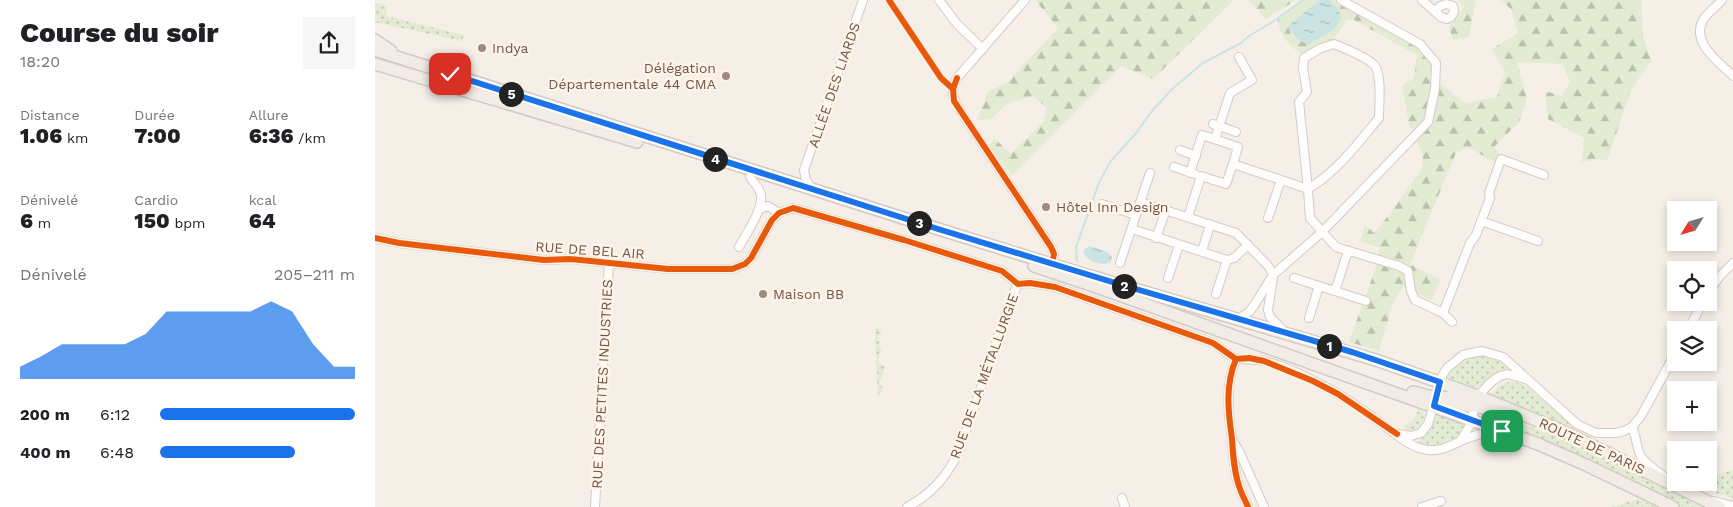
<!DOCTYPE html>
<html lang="fr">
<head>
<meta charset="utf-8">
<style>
	body { margin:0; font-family:"Work Sans",sans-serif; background:#f6f6f6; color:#202124; height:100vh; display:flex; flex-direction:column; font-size:19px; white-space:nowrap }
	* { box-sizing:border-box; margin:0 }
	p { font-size:16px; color:#757577 }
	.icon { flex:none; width:28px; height:28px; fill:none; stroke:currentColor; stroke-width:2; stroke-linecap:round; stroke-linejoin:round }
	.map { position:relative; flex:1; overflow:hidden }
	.side { display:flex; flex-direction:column; background:#fff; width:375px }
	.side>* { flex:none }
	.needle { width:32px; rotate:233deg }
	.controls { position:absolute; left:1292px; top:201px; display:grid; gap:10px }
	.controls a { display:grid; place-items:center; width:50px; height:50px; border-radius:0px; background:#fff; box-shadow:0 2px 8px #0003; font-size:25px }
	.pin { position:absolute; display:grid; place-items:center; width:42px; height:42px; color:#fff; margin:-21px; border-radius:10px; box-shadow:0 2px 8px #0006 }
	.km { position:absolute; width:25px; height:25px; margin:-12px; border-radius:50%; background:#222; color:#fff; font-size:14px; line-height:25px; text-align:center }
	.round { display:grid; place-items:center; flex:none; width:52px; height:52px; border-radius:0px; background:#f6f6f6 }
	.headline { display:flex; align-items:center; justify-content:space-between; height:85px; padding:0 20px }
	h1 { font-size:28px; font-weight:800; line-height:38px }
	.stats { display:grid; grid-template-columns:repeat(3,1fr); gap:8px; height:85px; padding:5px 20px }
	.stats div { display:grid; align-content:center }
	.stats b { font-size:21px; font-weight:800 }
	.stats small { font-size:14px; font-weight:400 }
	.stats p { font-size:14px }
	.chart { height:140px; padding:10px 20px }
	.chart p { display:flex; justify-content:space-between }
	.chart svg { width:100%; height:90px; margin-top:5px; fill:#1a73e8; opacity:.7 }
	ul { padding:0 20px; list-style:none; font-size:16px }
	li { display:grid; grid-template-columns:80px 60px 1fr; align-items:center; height:38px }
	li i { height:12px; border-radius:6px; background:#1a73e8 }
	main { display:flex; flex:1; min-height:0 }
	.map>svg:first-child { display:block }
	.green { fill:url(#green-dots) }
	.forest { fill:url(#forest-firs) }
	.water { fill:url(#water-ripples) }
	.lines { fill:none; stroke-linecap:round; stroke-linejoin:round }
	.stream { stroke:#cae4e4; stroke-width:2 }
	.minor-casing { stroke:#d4cbc6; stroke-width:10 }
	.primary-casing { stroke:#d4cac5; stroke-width:14 }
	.minor { stroke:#fefdfc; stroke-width:8 }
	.primary { stroke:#f1ece5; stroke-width:11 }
	.cycleway-casing { stroke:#fef4e8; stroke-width:9 }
	.cycleway { stroke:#e8590c; stroke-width:6 }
	.route-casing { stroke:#fff; stroke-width:10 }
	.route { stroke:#1a73e8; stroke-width:6 }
	.poi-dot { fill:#9f8b81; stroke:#fef4e8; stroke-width:2 }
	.labels { text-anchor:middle; stroke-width:5; stroke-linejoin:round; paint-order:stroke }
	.poi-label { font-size:14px; fill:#71554a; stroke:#fef4e8; text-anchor:start }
	.street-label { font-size:14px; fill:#71554a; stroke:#fef4e8 }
</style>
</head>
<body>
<main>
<section class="side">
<div class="headline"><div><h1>Course du soir</h1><p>18:20</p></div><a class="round"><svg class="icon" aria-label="share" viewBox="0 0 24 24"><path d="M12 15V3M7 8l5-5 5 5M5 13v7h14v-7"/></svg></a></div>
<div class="stats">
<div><p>Distance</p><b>1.06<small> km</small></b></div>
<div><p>Durée</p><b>7:00</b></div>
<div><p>Allure</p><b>6:36<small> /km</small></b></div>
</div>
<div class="stats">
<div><p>Dénivelé</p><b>6<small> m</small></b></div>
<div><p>Cardio</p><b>150<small> bpm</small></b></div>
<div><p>kcal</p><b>64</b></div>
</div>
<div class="chart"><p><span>Dénivelé</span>205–211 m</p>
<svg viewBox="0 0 160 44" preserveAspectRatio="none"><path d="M0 44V38L10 33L20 27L30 27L40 27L50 27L60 22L70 11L80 11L90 11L100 11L110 11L120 6L130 11L140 27L150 38L160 38V44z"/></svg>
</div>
<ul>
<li><b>200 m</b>6:12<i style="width:100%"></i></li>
<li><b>400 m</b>6:48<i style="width:69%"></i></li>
</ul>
</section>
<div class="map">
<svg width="1358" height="507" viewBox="0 0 1358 507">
	<defs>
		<pattern id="green-dots" width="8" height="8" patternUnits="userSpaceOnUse" patternTransform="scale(1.25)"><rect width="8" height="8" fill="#e3ebd3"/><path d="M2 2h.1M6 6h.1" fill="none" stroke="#bcc1ad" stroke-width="1.8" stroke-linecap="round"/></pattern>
		<pattern id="forest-firs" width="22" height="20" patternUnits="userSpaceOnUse" patternTransform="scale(1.25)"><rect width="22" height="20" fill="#e3ebd3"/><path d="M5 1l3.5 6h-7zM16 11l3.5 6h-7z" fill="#bcc1ad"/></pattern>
		<pattern id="water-ripples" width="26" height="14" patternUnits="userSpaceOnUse" patternTransform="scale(1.25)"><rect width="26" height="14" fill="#cae4e4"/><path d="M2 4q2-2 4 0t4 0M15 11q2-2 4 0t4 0" fill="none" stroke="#a8bcbb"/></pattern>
	</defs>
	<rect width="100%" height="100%" fill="#f5efe8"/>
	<g class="green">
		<polygon points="0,3 8,4 12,7 11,16 89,35 87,41 0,22"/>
		<polygon points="500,327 507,330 502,340 506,342 504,347 507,348 502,363 510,366 504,384 508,386 504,397 503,397"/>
		<path d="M1104,355L1119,358L1132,368C1129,373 1125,375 1119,378C1101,390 1094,390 1074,379L1073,376C1079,363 1091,358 1104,355Z"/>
		<polygon points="1133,382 1140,382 1150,385 1201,429 1116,396 1124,386"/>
		<polygon points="1045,407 1049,414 1048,425 1038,432 1029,431 1029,426 1038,420"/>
		<polygon points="1111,411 1181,436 1219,452 1334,507 1307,507 1241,475 1108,419"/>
		<path d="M1068,414L1092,423C1090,427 1087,433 1083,437C1073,446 1056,448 1043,444V441L1052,434L1061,417Z"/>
		<polygon points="1358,470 1358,498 1341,493 1337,476"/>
		<polygon points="1263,499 1282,507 1236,507"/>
	</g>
	<g class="forest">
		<polygon points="660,0 859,0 778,79 746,66 637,175 614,147 619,138 636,154 669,121 672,108 658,96 633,103 615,119 602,120 613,92 633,82 683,28"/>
		<polygon points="874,0 921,0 891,19"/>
		<path d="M930,0H944L913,26L916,34L926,41L963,9L955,0H963L1044,46L1059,64L1065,84L1090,103L1122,97L1130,72L1117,49L1143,33L1136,9L1126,0H1266L1268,36L1276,61L1256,90L1232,161L1224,159L1207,162L1209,138L1173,119L1170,91L1187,96L1195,82L1188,64L1142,62L1152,98L1144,122L1119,147L1127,156L1126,166L1093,147L1081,153L1035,264L1065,280L1057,300L1028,287L1018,303L1004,351L974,342L1001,267L1005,248L985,241L990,225L999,233L1014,215L1047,169L1048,154L1034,124L1027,86L1039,78L1042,55L979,20H972L959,39L951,41L927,55C912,43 907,38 902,19Z"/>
		<polygon points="1083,0 1101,0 1094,37 1078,40 1074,27 1089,7"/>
	</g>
	<g class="water">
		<path d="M944,0H955L963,9L966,19L960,28L933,45C924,40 917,36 913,26Z"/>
		<path d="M714,246L733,252L737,257L735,262C727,267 710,261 708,251Z"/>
	</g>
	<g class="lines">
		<polyline class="stream" points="702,261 701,247 724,183 735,162 762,132 777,111 797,89 828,63 866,43 874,36 899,21 928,0"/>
		<defs>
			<g id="minor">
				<polyline points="564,0 582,24 608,49"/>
				<path d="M650,0L582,78C574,92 579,100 586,112L676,247L679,254L677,264"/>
				<polyline points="1047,0 1066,17 1072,19 1076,17 1079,12 1078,6 1071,4 1065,6 1060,11"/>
				<path d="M1347,0C1342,6 1335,11 1330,17C1313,41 1343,61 1358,76"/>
				<polyline points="838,124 861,132"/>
				<polyline points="840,139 855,93 877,80 864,57"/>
				<polyline points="805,150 821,156"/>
				<polyline points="799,167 820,174"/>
				<polyline points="815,173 827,135 863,147 858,164"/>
				<polyline points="437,189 431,180 429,170 488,0"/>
				<polyline points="765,202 861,233 873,245"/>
				<polyline points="727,204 761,215"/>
				<polyline points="384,209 393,206 404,213"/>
				<path d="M813,217L826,176L851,184L858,164L933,189C962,172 983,143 1004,118C1004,106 1007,75 1000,66C994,58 969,48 959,44L946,48L929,58L928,68L932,92L924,102L933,189L935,218L961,247L1024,266L1033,271L1036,291L1040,300L1068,313L1077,322"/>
				<polyline points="893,218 906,180"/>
				<polyline points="1106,221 1163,241"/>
				<polyline points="757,229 852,260 859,258 873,245 894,267 898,275"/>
				<path d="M0,238L24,243L169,260L196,259L293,269H357L370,264L376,258L397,220L404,213L418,208L529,240L627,271L643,284L655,283L680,287L838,343C845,347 853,355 860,358C865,360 882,359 890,361C915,368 941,381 963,394C978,403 993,413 1007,424C1021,434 1035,448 1053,450C1070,452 1080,442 1096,437C1104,434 1113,433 1122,434L1126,431"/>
				<polyline points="781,238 791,210"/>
				<path d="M364,247C371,234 388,210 386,195C385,188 378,182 375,177"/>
				<polyline points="827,251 835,225"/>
				<polyline points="745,263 775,173"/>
				<polyline points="898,277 893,310 895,317 909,331"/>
				<polyline points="793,278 804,245"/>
				<polyline points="919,278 944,286"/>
				<polyline points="960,291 991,301"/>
				<polyline points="1334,291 1345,276 1358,263"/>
				<polyline points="841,294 852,260"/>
				<polyline points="1068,313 1095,243 1101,235 1115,198 1114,193 1126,159 1169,175"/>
				<polyline points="934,318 944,286 960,291 973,251"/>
				<polyline points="863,319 874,312 880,304 898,275 947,232 1053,122 1060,89 1061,63 1045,44 966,0"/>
				<polyline points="1313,330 1328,302"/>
				<path d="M861,359C850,385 853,411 857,439C858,455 859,471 864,486C866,493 870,500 873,507"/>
				<path d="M1257,427C1262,437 1261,449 1267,458C1273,466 1282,470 1289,477"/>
				<polyline points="1023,434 1036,436 1046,433 1053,424 1067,376 1072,368 1088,355 1107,351 1128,357 1202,424 1221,433 1241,433 1249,431 1257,427 1266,416 1301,352"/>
				<polyline points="1086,440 1095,425 1103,396 1115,383 1123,377 1132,374 1150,379"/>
				<polyline points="858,441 865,453 889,507"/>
				<polyline points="747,498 750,507"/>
				<polyline points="1338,501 1358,506"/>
				<polyline points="220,507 234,262"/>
				<path d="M532,507C557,494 571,477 584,452L634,304L643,284"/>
				<polyline points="1047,507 1066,501"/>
			</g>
			<g id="primary">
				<polyline points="0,40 16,51"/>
				<polyline points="0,50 528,218 705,273 1004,361 1103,396 1185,430 1344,507"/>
				<polyline points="0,64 262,142"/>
				<polyline points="659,266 719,286 1163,444 1211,465 1298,507"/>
				<polyline points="1038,392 1061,398 1096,396"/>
				<polyline points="1063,406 1101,406 1140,419"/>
			</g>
		</defs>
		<use href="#minor" class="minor-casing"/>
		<use href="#primary" class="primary-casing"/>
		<use href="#minor" class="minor"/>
		<use href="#primary" class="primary"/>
		<defs>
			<g id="cycleway">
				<polyline points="514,0 566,78 578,89"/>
				<polyline points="582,78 578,89 579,101 676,247 679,254 677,264"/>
				<polyline points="0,238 24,243 169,260 196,259 293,269 357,269 370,264 376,258 397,220 404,213 418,208 529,240 627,271 643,284 655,283 680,287 838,343 861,359 874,358 889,361 938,381 963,394 1022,434"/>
				<path d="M861,359C850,385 853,411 857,439C858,455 859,471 864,486C866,493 870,500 873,507"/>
			</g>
		</defs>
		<use href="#cycleway" class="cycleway-casing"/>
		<use href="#cycleway" class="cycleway"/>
	</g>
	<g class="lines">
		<defs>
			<polyline id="route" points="75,74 563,229 747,285 977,352 1065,382 1059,406 1127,431"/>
		</defs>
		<use href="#route" class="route-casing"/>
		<use href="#route" class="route"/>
	</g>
	<g class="poi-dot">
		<circle cx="107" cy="48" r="5"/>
		<circle cx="351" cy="76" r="5"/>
		<circle cx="671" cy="207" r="5"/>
		<circle cx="388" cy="294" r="5"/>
	</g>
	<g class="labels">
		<g class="poi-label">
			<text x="117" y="53">Indya</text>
			<text x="341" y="73" text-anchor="end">Délégation<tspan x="341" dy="16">Départementale 44 CMA</tspan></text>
			<text x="681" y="212">Hôtel Inn Design</text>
			<text x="398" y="299">Maison BB</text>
		</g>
		<g class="street-label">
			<text transform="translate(459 85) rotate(-71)" y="5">ALLÉE DES LIARDS</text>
			<text transform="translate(215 250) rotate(4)" y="5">RUE DE BEL AIR</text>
			<text transform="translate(609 376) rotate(-70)" y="5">RUE DE LA MÉTALLURGIE</text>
			<text transform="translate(227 384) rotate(-87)" y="5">RUE DES PETITES INDUSTRIES</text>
			<text transform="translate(1217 446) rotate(25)" y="5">ROUTE DE PARIS</text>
		</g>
	</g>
</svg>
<div class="controls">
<a><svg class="needle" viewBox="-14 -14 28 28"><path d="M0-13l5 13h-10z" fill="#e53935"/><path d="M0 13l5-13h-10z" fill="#757577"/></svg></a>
<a><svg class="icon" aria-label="locate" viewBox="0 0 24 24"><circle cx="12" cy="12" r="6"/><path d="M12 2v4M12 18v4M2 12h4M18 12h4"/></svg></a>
<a><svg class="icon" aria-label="layers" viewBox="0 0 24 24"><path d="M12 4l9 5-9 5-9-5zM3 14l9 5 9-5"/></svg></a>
<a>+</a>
<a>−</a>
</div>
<div class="pin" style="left:1127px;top:431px;background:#1e9e55"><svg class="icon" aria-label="arrive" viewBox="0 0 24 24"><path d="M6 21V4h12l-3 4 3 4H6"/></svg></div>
<div class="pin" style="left:75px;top:74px;background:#d93025"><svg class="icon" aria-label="check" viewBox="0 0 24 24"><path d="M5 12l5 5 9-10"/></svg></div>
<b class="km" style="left:954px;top:346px">1</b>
<b class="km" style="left:749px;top:286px">2</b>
<b class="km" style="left:544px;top:223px">3</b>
<b class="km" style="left:340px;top:159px">4</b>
<b class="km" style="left:136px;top:94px">5</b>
</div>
</main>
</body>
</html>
